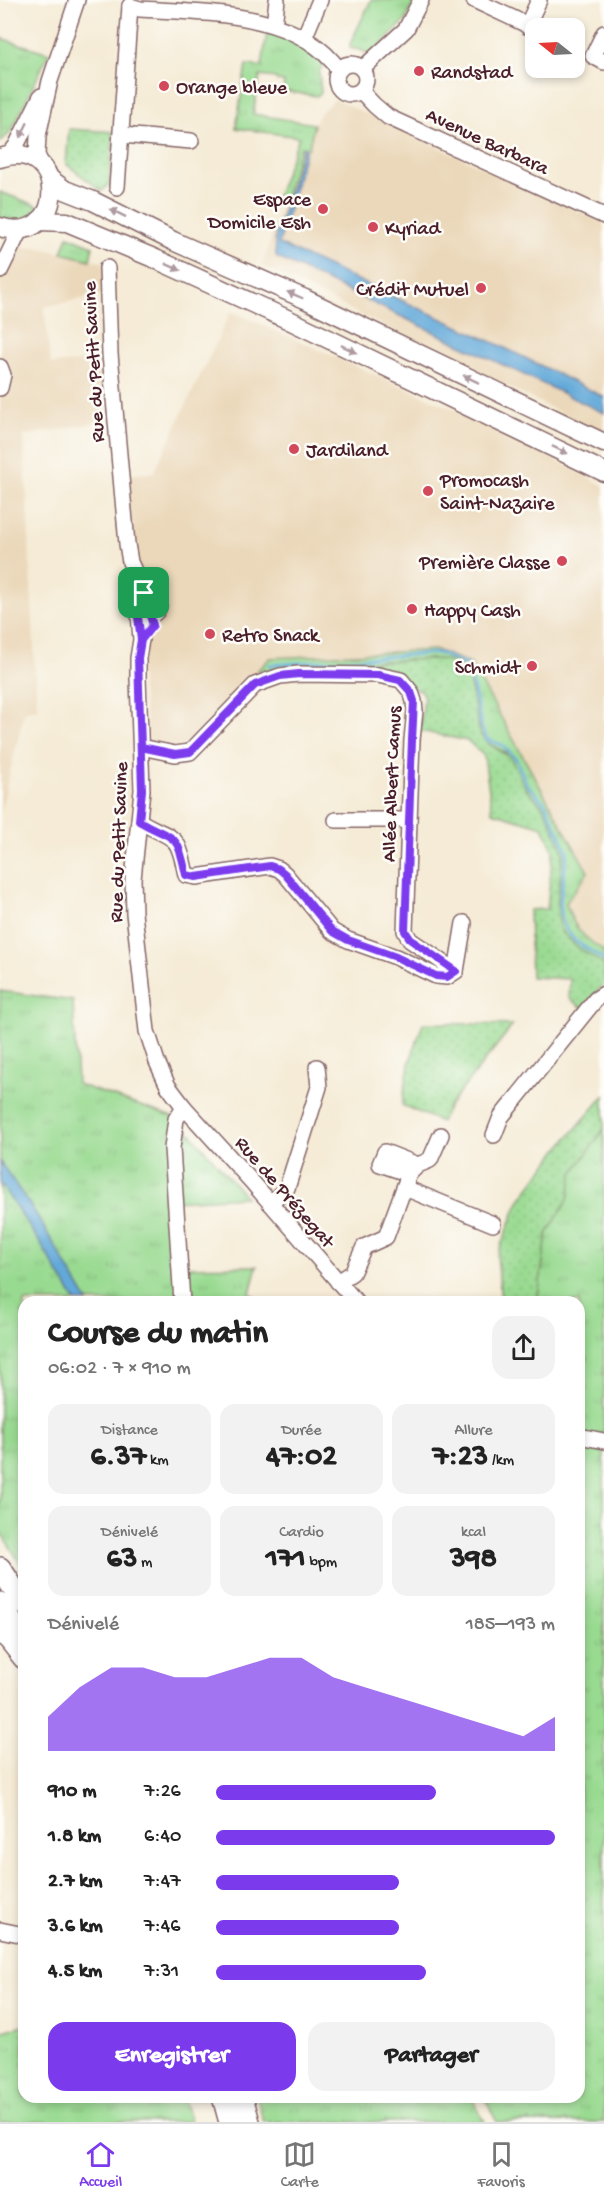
<!DOCTYPE html>
<html lang="fr">
<head>
<meta charset="utf-8">
<style>
	body { margin:0; font-family:"Gochi Hand",sans-serif; background:#f2f2f2; color:#222; height:100vh; display:flex; flex-direction:column; font-size:22px; white-space:nowrap }
	* { box-sizing:border-box; margin:0 }
	p { font-size:20px; color:#767676 }
	.icon { flex:none; width:33px; height:33px; fill:none; stroke:currentColor; stroke-width:2; stroke-linecap:round; stroke-linejoin:round }
	.map { position:relative; flex:1; overflow:hidden }
	.details { position:absolute; left:18px; top:1296px; width:567px; height:807px; display:flex; flex-direction:column; background:#fff; border-radius:18px; box-shadow:0 3px 9px #0003 }
	.details>* { flex:none }
	.needle { width:39px; rotate:288deg }
	.fabs { position:absolute; left:525px; top:18px; display:grid; gap:12px }
	.fabs a { display:grid; place-items:center; width:60px; height:60px; border-radius:12px; background:#fff; box-shadow:0 3px 9px #0003; font-size:30px }
	.pin { position:absolute; display:grid; place-items:center; width:51px; height:51px; color:#fff; margin:-26px; border-radius:12px; box-shadow:0 3px 9px #0006 }
	.round { display:grid; place-items:center; flex:none; width:63px; height:63px; border-radius:18px; background:#f2f2f2 }
	.head { display:flex; align-items:center; justify-content:space-between; height:102px; padding:0 30px }
	h1 { font-size:33px; font-weight:700; line-height:45px }
	.stats { display:grid; grid-template-columns:repeat(3,1fr); gap:9px; height:102px; padding:6px 30px }
	.stats div { display:grid; align-content:center; border-radius:15px; background:#f2f2f2; text-align:center }
	.stats b { font-size:30px; font-weight:700 }
	.stats small { font-size:16px; font-weight:400 }
	.stats p { font-size:16px }
	.chart { height:168px; padding:12px 30px }
	.chart p { display:flex; justify-content:space-between }
	.chart svg { width:100%; height:108px; margin-top:6px; fill:#7c3aed; opacity:.7 }
	.cta { display:flex; gap:12px; margin-top:auto; padding:12px 30px }
	.cta a { flex:1; height:69px; border-radius:18px; background:#7c3aed; color:#fff; font-size:24px; font-weight:700; line-height:69px; text-align:center }
	.cta a+a { background:#f2f2f2; color:#222 }
	ul { padding:0 30px; list-style:none; font-size:20px }
	li { display:grid; grid-template-columns:96px 72px 1fr; align-items:center; height:45px }
	li i { height:15px; border-radius:8px; background:#7c3aed }
	.tab-bar { display:flex; justify-content:space-around; align-items:center; height:84px; border-top:2px solid #e0e0e0; background:#fff; font-size:16px; color:#767676 }
	.tab-bar a { display:grid; justify-items:center; gap:3px }
	.tab-bar .active { color:#7c3aed }
	.map>svg:first-child { display:block }
	.built { fill:#ebd8ba }
	.grass { fill:url(#grass-tufts); stroke:#727c5e; stroke-width:1.5 }
	.garden { fill:url(#garden-dots); stroke:#727c5e; stroke-width:1.5 }
	.water { fill:#62a9d9; stroke:#566482; stroke-width:1.5 }
	.lines { fill:none; stroke-linecap:round; stroke-linejoin:round }
	.stream { stroke:#62a9d9; stroke-width:3 }
	.minor-casing { stroke:#866667; stroke-width:18 }
	.major-casing { stroke:#866667; stroke-width:21 }
	.highway-casing { stroke:#866667; stroke-width:24 }
	.minor { stroke:#fff; stroke-width:15 }
	.major { stroke:#fff; stroke-width:18 }
	.highway { stroke:#fff; stroke-width:21 }
	.oneway { fill:#ae9aa0 }
	.route-casing { stroke:#fff; stroke-width:12 }
	.route { stroke:#7c3aed; stroke-width:8 }
	.poi-dot { fill:#d1495b; stroke:#fdfcf7; stroke-width:2 }
	.labels { text-anchor:middle; stroke-width:5; stroke-linejoin:round; paint-order:stroke }
	.poi-label { font-size:20px; fill:#4a1f2b; stroke:#fdfcf7; text-anchor:start }
	.street-label { font-size:20px; fill:#4a1f2b; stroke:#fdfcf7 }
</style>
</head>
<body>
<div class="map">
<svg width="604" height="2122" viewBox="0 0 604 2122">
	<defs>
		<pattern id="grass-tufts" width="24" height="20" patternUnits="userSpaceOnUse" patternTransform="scale(1.5)"><rect width="24" height="20" fill="#99da91"/><path d="M3 7l-1-3M5 7V3M7 7l1-3M15 17l-1-3M17 17v-4M19 17l1-3" fill="none" stroke="#85bb7d"/></pattern>
		<pattern id="garden-dots" width="8" height="8" patternUnits="userSpaceOnUse" patternTransform="scale(1.5)"><rect width="8" height="8" fill="#99da91"/><path d="M2 2h.1M6 6h.1" fill="none" stroke="#85bb7d" stroke-width="1.8" stroke-linecap="round"/></pattern>
	</defs>
	<rect width="100%" height="100%" fill="#fdfcf7"/>
	<filter id="ink" filterUnits="userSpaceOnUse"><feTurbulence type="fractalNoise" baseFrequency=".0167" numOctaves="2"/><feDisplacementMap in="SourceGraphic" scale="12" xChannelSelector="R" yChannelSelector="G"/><feConvolveMatrix kernelMatrix="1 2 1 2 8 2 1 2 1" color-interpolation-filters="sRGB"/></filter>
	<filter id="wash" filterUnits="userSpaceOnUse"><feTurbulence type="fractalNoise" baseFrequency=".008" numOctaves="4" result="noise"/><feDisplacementMap in="SourceGraphic" scale="24" xChannelSelector="R" yChannelSelector="G"/><feGaussianBlur stdDeviation="1.35" result="paint"/><feColorMatrix in="noise" values="0 0 0 0 0 0 0 0 0 0 0 0 0 0 0 0 0 1.4 0 .05"/><feComposite in="paint" operator="in"/></filter>
	<g filter="url(#wash)">
		<rect width="100%" height="100%" fill="#f5ebd6"/>
		<g class="built">
			<polygon points="335,99 604,224 604,434 262,266 301,147 309,148 314,124 321,112"/>
			<polygon points="34,247 116,265 113,292 44,307 51,364 100,360 105,421 24,436 37,709 25,710 0,813 0,250"/>
			<polygon points="231,311 476,419 604,486 604,951 586,939 571,921 566,903 588,872 471,664 270,658 181,748 148,739 117,476 154,472"/>
		</g>
		<g class="grass">
			<polygon points="371,0 415,0 405,21 370,55 361,50 350,48 350,44"/>
			<polygon points="262,26 299,41 325,61 319,72 321,92 317,96 283,91 284,82 277,81 276,78 260,76 253,114 314,124 309,148 301,147 284,200 276,198 299,137 236,128 246,65 262,66 267,32 260,29"/>
			<polygon points="0,38 49,53 11,132 0,142"/>
			<path d="M0,192L38,206C29,222 16,221 0,219Z"/>
			<polygon points="68,236 93,246 90,260 62,253"/>
			<path d="M436,650L471,664L588,872L566,903C574,929 582,936 604,951V965L576,946L560,930L557,906L563,851L544,808L525,787L506,753L487,743L480,734L467,669L448,660L432,659L366,662L365,670L325,667L257,671L270,658Z"/>
			<polygon points="0,991 73,1001 77,1084 178,1119 246,1197 171,1201 175,1267 257,1266 250,1293 262,1302 88,1302 36,1214 0,1162"/>
			<polygon points="604,1129 604,2122 497,2122 484,2097 579,2097 579,1302 537,1302 547,1234 568,1199 572,1173"/>
			<polygon points="0,1183 39,1241 76,1302 24,1302 24,1569 0,1531"/>
			<polygon points="24,2025 24,2097 183,2097 191,2122 0,2122 0,2032"/>
			<polygon points="257,2097 471,2097 485,2122 263,2122"/>
		</g>
		<g class="garden">
			<polygon points="69,129 114,132 109,184 102,191 66,164"/>
			<polygon points="432,659 448,660 467,669 480,734 487,743 510,757 525,787 544,808 552,824 563,851 557,906 560,930 576,946 604,965 604,984 582,1008 569,998 570,979 531,977 529,910 547,909 553,850 543,827 492,812 484,756 468,741 420,731 424,697 420,689 417,690 365,670 366,662"/>
			<polygon points="423,1023 513,1025 449,1106 441,1122 402,1105 409,1064"/>
			<polygon points="604,1096 604,1129 573,1173 568,1199 547,1234 537,1302 501,1302 497,1255 519,1201 559,1148"/>
		</g>
		<g class="water">
			<polygon points="303,148 306,149 279,244 499,345 604,397 604,413 276,257 275,237"/>
			<polygon points="0,1162 36,1214 88,1302 76,1302 39,1241 0,1183"/>
		</g>
		<g class="lines">
			<polyline class="stream" points="269,665 439,653 469,666 482,730 488,740 502,745 516,759 526,783 546,805 567,851 560,904 563,925 575,941 604,960"/>
		</g>
	</g>
	<g filter="url(#ink)">
		<g class="lines">
			<defs>
				<g id="minor">
					<polyline points="474,0 536,29"/>
					<path d="M130,6L140,9C204,13 299,11 339,70"/>
					<polyline points="274,25 277,0"/>
					<polyline points="527,26 539,0"/>
					<polyline points="604,33 593,56 604,62"/>
					<polyline points="304,38 320,0"/>
					<circle cx="351" cy="79" r="15"/>
					<polyline points="362,69 406,29 421,0"/>
					<polyline points="361,91 374,105 388,117 604,216"/>
					<polyline points="122,135 191,141"/>
					<polyline points="9,155 16,146 41,96"/>
					<polyline points="43,168 37,155 38,136 50,81 77,0"/>
					<polyline points="117,187 130,6"/>
					<polyline points="107,268 110,354 127,544 130,562 144,593"/>
					<polyline points="0,271 20,230"/>
					<polyline points="0,367 3,375 0,388"/>
					<circle cx="147" cy="604" r="12"/>
					<polyline points="139,612 141,640 138,658 138,679 142,790 133,879 134,913 147,1031 157,1062 168,1086 184,1107 253,1183 356,1302"/>
					<polyline points="141,747 175,754 190,752 255,685 280,676 299,674 378,675 401,680 411,692 414,701 415,711 412,740 405,931 410,940 456,971"/>
					<polyline points="336,820 409,820"/>
					<path d="M139,821C175,842 177,830 186,875L196,877L270,866L279,869L285,874L332,931L348,940L396,957L436,976L447,977L456,971L464,923"/>
					<polyline points="494,1135 501,1117 596,999 604,994"/>
					<polyline points="409,1174 380,1164 385,1152 418,1165"/>
					<polyline points="405,1188 493,1224"/>
					<polyline points="270,1203 287,1188 319,1087 317,1067"/>
					<polyline points="338,1282 352,1273 364,1247 386,1237 409,1174 418,1165 430,1160 441,1135"/>
					<polyline points="182,1302 172,1148 176,1119 184,1107"/>
					<polyline points="579,1436 604,1441"/>
					<polyline points="0,1930 24,1935"/>
				</g>
				<g id="major">
					<path d="M0,158C68,136 69,248 0,227"/>
					<polyline points="50,179 65,190 93,201 173,241 305,299 604,443"/>
					<polyline points="39,221 67,222 151,257 287,319 604,472"/>
				</g>
				<g id="highway">
					<polyline points="0,1568 24,1604"/>
					<polyline points="0,1603 24,1641"/>
					<polyline points="0,1632 9,1639 24,1658"/>
					<polyline points="223,2097 230,2122"/>
					<polyline points="242,2097 249,2122"/>
				</g>
			</defs>
			<use href="#minor" class="minor-casing"/>
			<use href="#major" class="major-casing"/>
			<use href="#highway" class="highway-casing"/>
			<use href="#minor" class="minor"/>
			<use href="#major" class="major"/>
			<use href="#highway" class="highway"/>
		</g>
		<defs><path id="oneway-solid" d="M-6-.8H1V-3.2L6.5 0L1 3.2V.8H-6Z" transform="scale(1.5)"/></defs>
		<g class="oneway">
			<use href="#oneway-solid" transform="translate(24 130) rotate(116)"/>
			<use href="#oneway-solid" transform="translate(118 213) rotate(-153)"/>
			<use href="#oneway-solid" transform="translate(173 267) rotate(24)"/>
			<use href="#oneway-solid" transform="translate(295 295) rotate(-157)"/>
			<use href="#oneway-solid" transform="translate(349 349) rotate(26)"/>
			<use href="#oneway-solid" transform="translate(471 379) rotate(-154)"/>
			<use href="#oneway-solid" transform="translate(560 450) rotate(25)"/>
		</g>
	</g>
	<g class="lines" filter="url(#ink)">
		<defs>
			<path id="route" d="M144,593L136,602L141,640L138,658L142,790L139,821C175,842 177,830 186,875L196,877L270,866L279,869L285,874L332,931L348,940L396,957L436,976L447,977L456,971L411,940L405,931L412,740L414,701L411,692L400,680L378,675L299,674L280,676L255,685L190,752L175,754L141,747L138,658L141,640L153,625L150,616L157,611C162,601 155,592 144,593"/>
		</defs>
		<use href="#route" class="route-casing"/>
		<use href="#route" class="route"/>
	</g>
	<g class="poi-dot">
		<circle cx="419" cy="71" r="6"/>
		<circle cx="164" cy="86" r="6"/>
		<circle cx="323" cy="209" r="6"/>
		<circle cx="373" cy="227" r="6"/>
		<circle cx="481" cy="288" r="6"/>
		<circle cx="294" cy="449" r="6"/>
		<circle cx="428" cy="491" r="6"/>
		<circle cx="562" cy="561" r="6"/>
		<circle cx="412" cy="609" r="6"/>
		<circle cx="210" cy="634" r="6"/>
		<circle cx="532" cy="666" r="6"/>
	</g>
	<g class="labels">
		<g class="poi-label">
			<text x="431" y="78">Randstad</text>
			<text x="176" y="93">Orange bleue</text>
			<text x="311" y="205" text-anchor="end">Espace<tspan x="311" dy="23">Domicile Esh</tspan></text>
			<text x="385" y="234">Kyriad</text>
			<text x="469" y="295" text-anchor="end">Crédit Mutuel</text>
			<text x="306" y="456">Jardiland</text>
			<text x="440" y="486">Promocash<tspan x="440" dy="23">Saint-Nazaire</tspan></text>
			<text x="550" y="568" text-anchor="end">Première Classe</text>
			<text x="424" y="616">Happy Cash</text>
			<text x="222" y="641">Retro Snack</text>
			<text x="520" y="673" text-anchor="end">Schmidt</text>
		</g>
		<g class="street-label">
			<text transform="translate(488 140) rotate(25)" y="7">Avenue Barbara</text>
			<text transform="translate(92 362) rotate(-93)" y="7">Rue du Petit Savine</text>
			<text transform="translate(390 784) rotate(-88)" y="7">Allée Albert Camus</text>
			<text transform="translate(117 842) rotate(-88)" y="7">Rue du Petit Savine</text>
			<text transform="translate(286 1191) rotate(49)" y="7">Rue de Prézegat</text>
		</g>
	</g>
</svg>
<div class="fabs">
<a><svg class="needle" viewBox="-14 -14 28 28"><path d="M0-13l5 13h-10z" fill="#e53935"/><path d="M0 13l5-13h-10z" fill="#767676"/></svg></a>
</div>
<div class="pin" style="left:144px;top:593px;background:#1e9e55"><svg class="icon" aria-label="arrive" viewBox="0 0 24 24"><path d="M6 21V4h12l-3 4 3 4H6"/></svg></div>
<section class="details">
<div class="head"><div><h1>Course du matin</h1><p>06:02 · 7 × 910 m</p></div><a class="round"><svg class="icon" aria-label="share" viewBox="0 0 24 24"><path d="M12 15V3M7 8l5-5 5 5M5 13v7h14v-7"/></svg></a></div>
<div class="stats">
<div><p>Distance</p><b>6.37<small> km</small></b></div>
<div><p>Durée</p><b>47:02</b></div>
<div><p>Allure</p><b>7:23<small> /km</small></b></div>
</div>
<div class="stats">
<div><p>Dénivelé</p><b>63<small> m</small></b></div>
<div><p>Cardio</p><b>171<small> bpm</small></b></div>
<div><p>kcal</p><b>398</b></div>
</div>
<div class="chart"><p><span>Dénivelé</span>185–193 m</p>
<svg viewBox="0 0 160 44" preserveAspectRatio="none"><path d="M0 44V30L10 18L20 10L30 10L40 14L50 14L60 10L70 6L80 6L90 14L100 18L110 22L120 26L130 30L140 34L150 38L160 30V44z"/></svg>
</div>
<ul>
<li><b>910 m</b>7:26<i style="width:65%"></i></li>
<li><b>1.8 km</b>6:40<i style="width:100%"></i></li>
<li><b>2.7 km</b>7:47<i style="width:54%"></i></li>
<li><b>3.6 km</b>7:46<i style="width:54%"></i></li>
<li><b>4.5 km</b>7:31<i style="width:62%"></i></li>
</ul>
<div class="cta"><a>Enregistrer</a><a>Partager</a></div>
</section>
</div>
<nav class="tab-bar">
<a class="active"><svg class="icon" aria-label="home" viewBox="0 0 24 24"><path d="M3 11l9-7 9 7M6 9v11h12V9"/></svg>Accueil</a>
<a><svg class="icon" aria-label="map" viewBox="0 0 24 24"><path d="M3 6l6-2 6 2 6-2v14l-6 2-6-2-6 2zM9 4v14M15 6v14"/></svg>Carte</a>
<a><svg class="icon" aria-label="saved" viewBox="0 0 24 24"><path d="M7 4h10v16l-5-4-5 4z"/></svg>Favoris</a>
</nav>
</body>
</html>
